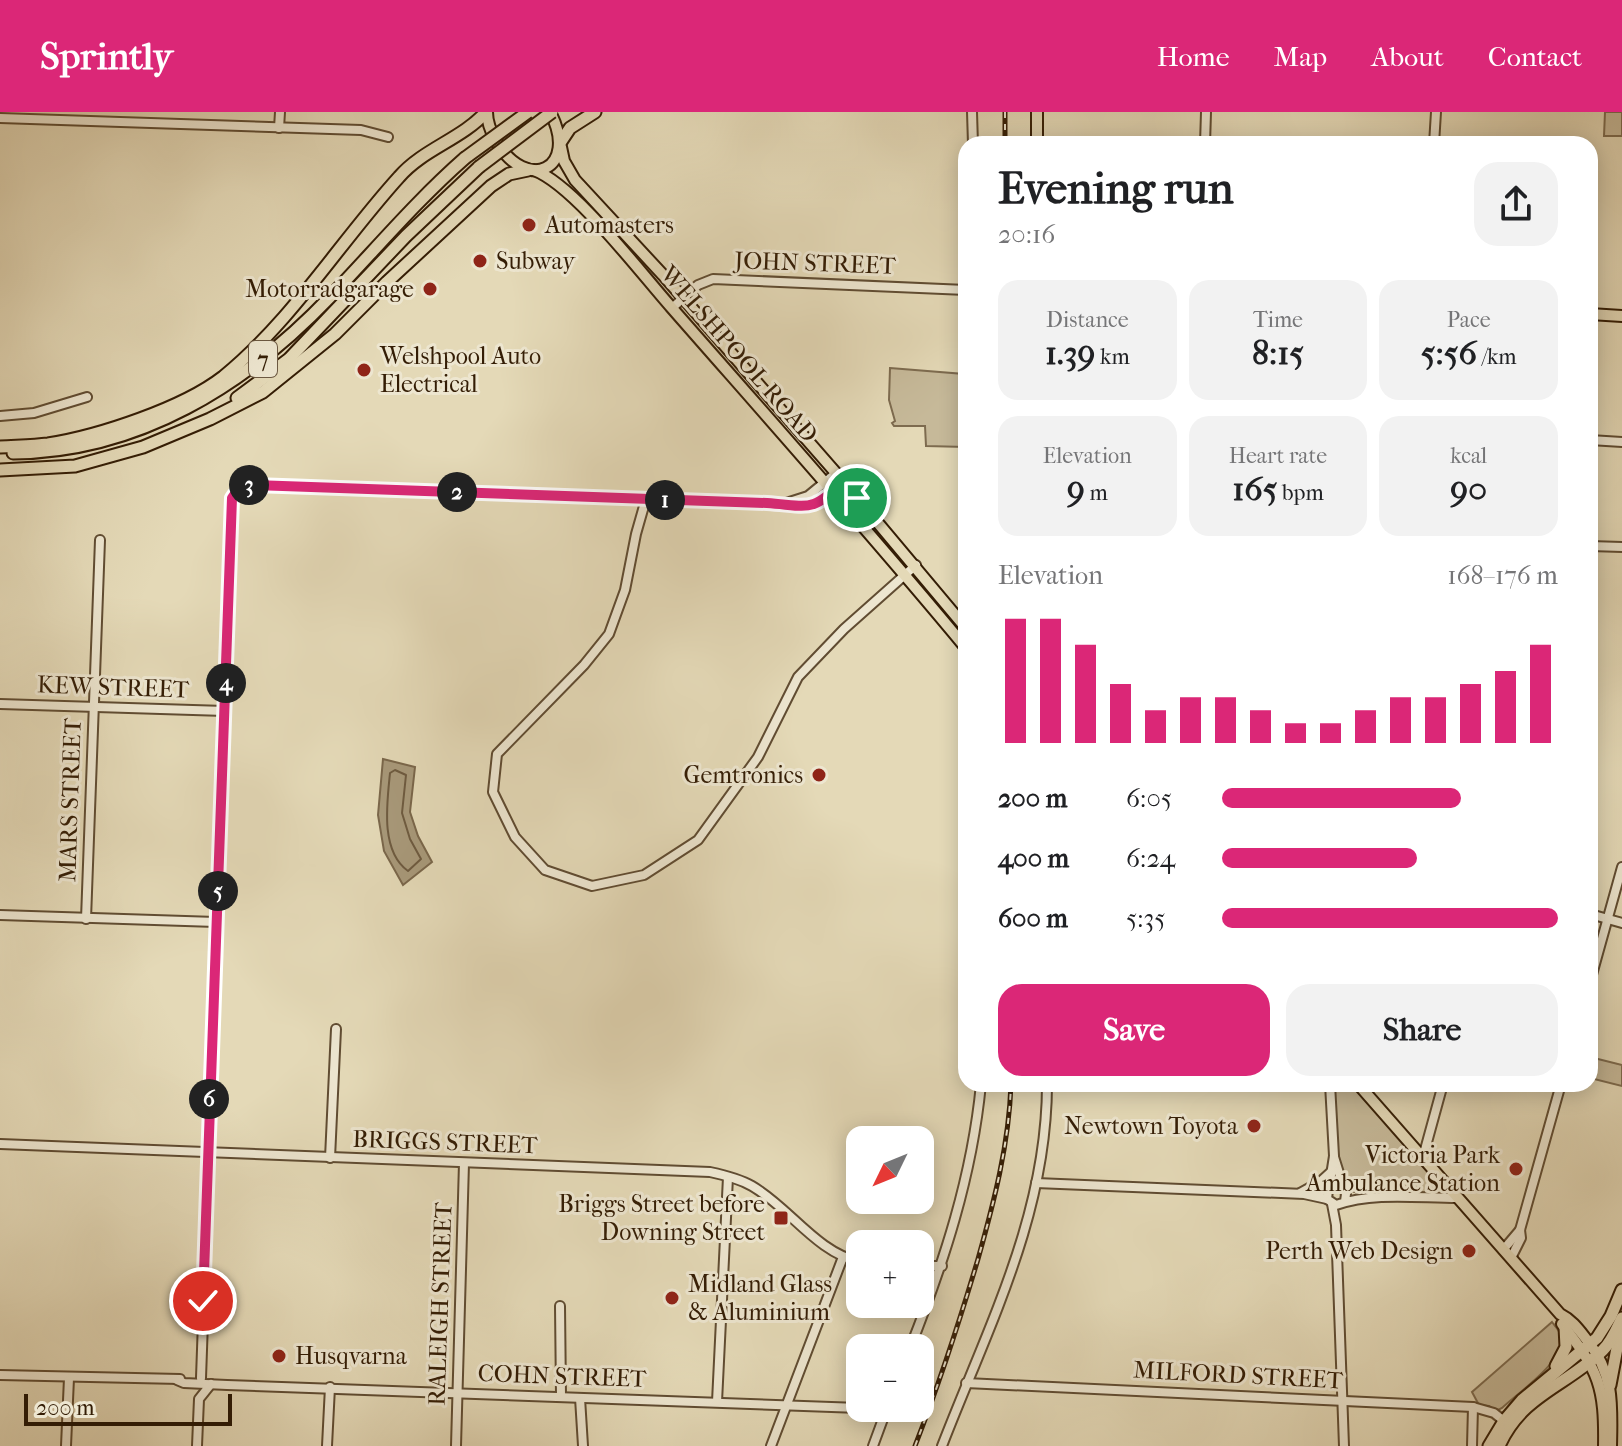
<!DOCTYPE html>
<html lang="en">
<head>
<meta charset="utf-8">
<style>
	body { margin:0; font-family:"IM FELL French Canon",serif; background:#f2f2f2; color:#202124; height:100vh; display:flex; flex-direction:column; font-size:30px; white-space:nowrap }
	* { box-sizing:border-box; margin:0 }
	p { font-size:26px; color:#757577 }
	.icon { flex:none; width:44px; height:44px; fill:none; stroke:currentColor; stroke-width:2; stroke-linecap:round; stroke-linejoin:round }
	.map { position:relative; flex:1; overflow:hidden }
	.drawer { position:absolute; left:958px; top:24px; width:640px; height:956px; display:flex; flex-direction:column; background:#fff; border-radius:24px; box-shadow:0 4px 20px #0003 }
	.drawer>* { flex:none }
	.needle { width:52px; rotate:227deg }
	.buttons { position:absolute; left:846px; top:1014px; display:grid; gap:16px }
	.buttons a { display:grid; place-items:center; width:88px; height:88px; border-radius:16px; background:#fff; box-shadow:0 4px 20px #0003; font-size:40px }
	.scale { position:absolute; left:24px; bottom:20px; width:208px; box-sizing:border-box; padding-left:8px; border:4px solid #341d05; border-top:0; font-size:22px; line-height:28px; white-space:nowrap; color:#341d05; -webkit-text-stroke:6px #ede6d0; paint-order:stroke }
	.pin { position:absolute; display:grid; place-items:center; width:68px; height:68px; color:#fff; margin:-34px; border:4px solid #fff; border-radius:50%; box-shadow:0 2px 8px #0007 }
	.km { position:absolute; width:40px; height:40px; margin:-20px; border-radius:50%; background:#222; color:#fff; font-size:22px; line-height:40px; text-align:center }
	.round { display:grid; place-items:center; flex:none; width:84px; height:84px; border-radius:24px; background:#f2f2f2 }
	.head { display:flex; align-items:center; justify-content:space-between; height:136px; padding:0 40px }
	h1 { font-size:44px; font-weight:800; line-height:60px }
	.figures { display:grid; grid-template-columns:repeat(3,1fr); gap:12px; height:136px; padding:8px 40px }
	.figures div { display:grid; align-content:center; border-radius:20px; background:#f2f2f2; text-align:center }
	.figures b { font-size:34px; font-weight:800 }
	.figures small { font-size:22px; font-weight:400 }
	.figures p { font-size:22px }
	.chart { height:224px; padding:16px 40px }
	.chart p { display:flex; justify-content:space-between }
	.chart svg { width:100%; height:144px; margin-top:8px; stroke:#db2777; stroke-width:6 }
	.primary-button { display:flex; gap:16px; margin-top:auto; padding:16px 40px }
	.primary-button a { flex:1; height:92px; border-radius:24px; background:#db2777; color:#fff; font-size:32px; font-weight:800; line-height:92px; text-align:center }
	.primary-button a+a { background:#f2f2f2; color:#202124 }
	ul { padding:0 40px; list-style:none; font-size:26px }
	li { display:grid; grid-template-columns:128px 96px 1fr; align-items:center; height:60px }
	li i { height:20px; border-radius:10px; background:#db2777 }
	header { display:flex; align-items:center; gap:48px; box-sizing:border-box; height:112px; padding:0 40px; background:#db2777; color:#fff }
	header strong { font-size:38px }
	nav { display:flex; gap:44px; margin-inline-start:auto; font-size:28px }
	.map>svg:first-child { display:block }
	.green { fill:#c6b999; stroke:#7d6b4f; stroke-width:2 }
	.water { fill:#a8997a; stroke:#7a674b; stroke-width:2 }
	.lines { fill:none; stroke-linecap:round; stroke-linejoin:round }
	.shore { stroke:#6e5b40; stroke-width:2 }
	.minor-casing { stroke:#604c32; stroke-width:12 }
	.major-casing { stroke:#341d05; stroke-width:14 }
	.highway-casing { stroke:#341d05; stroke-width:15 }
	.minor { stroke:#ede6d0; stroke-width:8 }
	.major { stroke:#e4d9b7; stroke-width:10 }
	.highway { stroke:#e4d9b7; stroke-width:11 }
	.rail-casing { stroke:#341d05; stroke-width:5 }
	.rail { stroke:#ede6d0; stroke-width:2; stroke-dasharray:6; stroke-linecap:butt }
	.highway-bridge-casing { stroke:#341d05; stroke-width:15; stroke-linecap:butt }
	.highway-bridge { stroke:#e4d9b7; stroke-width:11 }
	.route-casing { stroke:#fff; stroke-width:16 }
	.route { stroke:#db2777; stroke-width:10 }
	.poi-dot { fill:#8f2418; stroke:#ede6d0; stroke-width:3 }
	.labels { text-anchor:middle; stroke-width:6; stroke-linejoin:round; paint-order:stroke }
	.shield { fill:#ede6d0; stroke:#6c5942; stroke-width:2 }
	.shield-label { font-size:22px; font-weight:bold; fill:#341d05 }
	.poi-label { font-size:24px; fill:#341d05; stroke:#ede6d0; text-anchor:end }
	.street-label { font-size:24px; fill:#341d05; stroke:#ede6d0 }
</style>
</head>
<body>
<header>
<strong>Sprintly</strong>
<nav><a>Home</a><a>Map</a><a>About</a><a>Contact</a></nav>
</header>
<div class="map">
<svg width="1622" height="1334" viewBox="0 0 1622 1334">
	<rect width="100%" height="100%" fill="#e4d9b7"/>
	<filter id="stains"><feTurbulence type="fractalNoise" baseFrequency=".0025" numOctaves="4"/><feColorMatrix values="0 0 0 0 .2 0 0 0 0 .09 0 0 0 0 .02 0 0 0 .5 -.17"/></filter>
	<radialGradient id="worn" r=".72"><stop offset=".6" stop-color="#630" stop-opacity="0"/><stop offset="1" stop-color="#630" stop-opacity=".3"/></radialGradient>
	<g class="green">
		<polygon points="1605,0 1622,0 1622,24 1604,24"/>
		<polygon points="890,256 964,262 966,335 926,334 925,314 894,314 892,311 895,309 889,288"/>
		<polygon points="1590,945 1622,953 1622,974 1590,966"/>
		<polygon points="1330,972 1358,972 1456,1085 1368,1084 1344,1077 1334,1042"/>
		<path d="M1552,1210C1556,1215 1561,1220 1562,1227C1564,1249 1518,1281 1502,1296L1496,1299L1489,1294L1479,1293L1472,1280Z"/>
	</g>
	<polygon class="water" points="383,647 415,655 410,700 418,724 432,750 403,773 384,739 378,703"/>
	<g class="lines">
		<path class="shore" d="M395,658L406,663L402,701L410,727L421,747L408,759C380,739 387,691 390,661Z"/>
		<defs>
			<g id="minor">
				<polyline points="972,0 973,32"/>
				<polyline points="0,6 361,18 388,25"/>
				<polyline points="279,16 280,0"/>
				<polyline points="1205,32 1206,0"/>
				<polyline points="1434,32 1436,0"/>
				<polyline points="672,196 698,173 713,167 966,178"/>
				<polyline points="0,304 34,301 87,285"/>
				<polyline points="1590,328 1622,330"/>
				<polyline points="646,387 636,422 625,478 609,522 584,553 497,642 493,680 515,725 545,758 592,774 644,763 698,728 758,645 798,565 844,517 916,453"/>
				<polyline points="783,392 808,384 836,361"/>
				<polyline points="1590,434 1622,435"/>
				<polyline points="0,592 225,599"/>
				<polyline points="1590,802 1622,811"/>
				<polyline points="0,803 216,810"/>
				<polyline points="86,807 100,428"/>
				<polyline points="1590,870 1622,755"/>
				<path d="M0,1032L710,1060C724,1063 740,1067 752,1074C790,1096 816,1140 860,1150"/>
				<polyline points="1334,1045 1344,1077"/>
				<polyline points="1423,1045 1443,972"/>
				<polyline points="330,1046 336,917"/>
				<polyline points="1036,1071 1304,1082 1327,1087"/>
				<polyline points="1329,1076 1334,1044 1330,972"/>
				<polyline points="1300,1081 1320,1070 1331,1060"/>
				<path d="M1345,1089L1346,1082L1343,1075L1336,1073L1328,1078L1327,1087L1336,1093C1374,1080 1417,1086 1457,1086"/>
				<polyline points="1332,1092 1336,1113 1344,1334"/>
				<polyline points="1503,1138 1520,1118"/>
				<polyline points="1511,1146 1521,1126 1520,1118 1561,972"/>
				<polyline points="920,1154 942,1154"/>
				<polyline points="560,1194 561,1284"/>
				<path d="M910,1236C944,1150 972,1065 981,972"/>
				<polyline points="0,1263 180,1267"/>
				<path d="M201,1266L232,386L239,376L251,373L767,391C810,394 810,401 844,370"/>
				<polyline points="177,1268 184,1271 227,1273 887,1297"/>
				<polyline points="966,1271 1473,1295 1494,1301 1504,1309"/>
				<polyline points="580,1286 583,1334"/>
				<polyline points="717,1290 728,1065"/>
				<polyline points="66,1334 69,1266"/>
				<polyline points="197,1334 199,1287 211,1272"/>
				<polyline points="327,1334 330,1275"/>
				<polyline points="456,1334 464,1051"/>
				<polyline points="771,1334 843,1145"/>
				<polyline points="873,1334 887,1296"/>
				<path d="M942,1334C988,1215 1047,1103 1047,972"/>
				<polyline points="1472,1334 1473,1295"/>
			</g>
			<g id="major">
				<path d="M487,0C487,11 491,20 496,29C527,82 580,57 550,0"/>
				<polyline points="1037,0 1037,32"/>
				<polyline points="561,35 564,49 575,68 663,163 836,361 966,516"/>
				<path d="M534,58C574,73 640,160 671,195C770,308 870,420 966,536"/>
				<polyline points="1590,202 1622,204"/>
				<path d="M1358,972L1560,1202C1572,1208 1579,1218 1587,1228C1614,1262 1612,1292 1611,1334"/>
				<path d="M1562,1212C1599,1259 1605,1275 1604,1334"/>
			</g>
			<g id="highway">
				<polyline points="560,31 570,16 595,0"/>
				<polyline points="237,286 289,247 406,124 479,55"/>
				<path d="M0,335C16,334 33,334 48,332C99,324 183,296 223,265C292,209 340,130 399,65C423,37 462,27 486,0"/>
				<path d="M13,341C138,340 245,274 330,185C375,138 416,89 465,46"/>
				<polyline points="0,358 75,354 143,335 210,307 263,280 335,222 387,170 491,74 509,62 528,58"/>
				<polyline points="1556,1254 1566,1235 1565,1215"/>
				<polyline points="1610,1273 1621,1215"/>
				<polyline points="1489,1334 1504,1309 1522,1288 1597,1226 1611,1204 1622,1178"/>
				<path d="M1499,1334C1522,1282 1567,1274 1603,1238C1612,1229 1617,1216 1622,1206"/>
			</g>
		</defs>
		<use href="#minor" class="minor-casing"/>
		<use href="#major" class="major-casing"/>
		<use href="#highway" class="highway-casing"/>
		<use href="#minor" class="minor"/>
		<use href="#major" class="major"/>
		<use href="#highway" class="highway"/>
		<defs>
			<g id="rail">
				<polyline points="1005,0 1005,32"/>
				<path d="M915,1334C939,1272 959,1211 978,1147C994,1090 1009,1032 1011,972"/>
			</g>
		</defs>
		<use href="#rail" class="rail-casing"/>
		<use href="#rail" class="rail"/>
		<defs>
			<g id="highway-bridge">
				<polyline points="465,46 528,0"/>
				<polyline points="479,55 552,0"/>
			</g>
		</defs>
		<use href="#highway-bridge" class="highway-bridge-casing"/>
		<use href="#highway-bridge" class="highway-bridge"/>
	</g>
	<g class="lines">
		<defs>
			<path id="route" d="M203,1189L232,386L239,376L251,373L767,391C810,394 810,401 844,370L857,386"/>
		</defs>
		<use href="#route" class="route-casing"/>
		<use href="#route" class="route"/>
	</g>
	<g class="poi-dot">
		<circle cx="529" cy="113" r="8"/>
		<circle cx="480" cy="149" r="8"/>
		<circle cx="430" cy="177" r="8"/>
		<circle cx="364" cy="258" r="8"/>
		<circle cx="819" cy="663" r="8"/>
		<circle cx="1254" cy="1014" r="8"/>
		<circle cx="1516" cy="1057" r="8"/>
		<rect x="773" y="1098" width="16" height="16" rx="4"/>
		<circle cx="1469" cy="1139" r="8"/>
		<circle cx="672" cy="1186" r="8"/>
		<circle cx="279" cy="1244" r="8"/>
	</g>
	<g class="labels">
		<rect class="shield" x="249" y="229" width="28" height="36" rx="6"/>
		<g class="shield-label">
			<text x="263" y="255">7</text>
		</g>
		<g class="poi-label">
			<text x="545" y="121" text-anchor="start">Automasters</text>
			<text x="496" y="157" text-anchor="start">Subway</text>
			<text x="414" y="185">Motorradgarage</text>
			<text x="380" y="252" text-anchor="start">Welshpool Auto<tspan x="380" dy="28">Electrical</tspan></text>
			<text x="803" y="671">Gemtronics</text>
			<text x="1238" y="1022">Newtown Toyota</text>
			<text x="1500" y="1051">Victoria Park<tspan x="1500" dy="28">Ambulance Station</tspan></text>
			<text x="765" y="1100">Briggs Street before<tspan x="765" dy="28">Downing Street</tspan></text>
			<text x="1453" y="1147">Perth Web Design</text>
			<text x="688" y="1180" text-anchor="start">Midland Glass<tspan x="688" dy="28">&amp; Aluminium</tspan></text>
			<text x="295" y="1252" text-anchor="start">Husqvarna</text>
		</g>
		<g class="street-label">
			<text transform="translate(815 151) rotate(2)" y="8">JOHN STREET</text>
			<text transform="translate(739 242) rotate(49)" y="8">WELSHPOOL ROAD</text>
			<text transform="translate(113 575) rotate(2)" y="8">KEW STREET</text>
			<text transform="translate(70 688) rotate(-88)" y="8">MARS STREET</text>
			<text transform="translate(445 1030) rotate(2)" y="8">BRIGGS STREET</text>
			<text transform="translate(440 1192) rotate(-88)" y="8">RALEIGH STREET</text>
			<text transform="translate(1238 1263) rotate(3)" y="8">MILFORD STREET</text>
			<text transform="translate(562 1264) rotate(2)" y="8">COHN STREET</text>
		</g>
	</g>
	<rect width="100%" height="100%" filter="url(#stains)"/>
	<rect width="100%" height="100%" fill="url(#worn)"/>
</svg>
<div class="buttons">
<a><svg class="needle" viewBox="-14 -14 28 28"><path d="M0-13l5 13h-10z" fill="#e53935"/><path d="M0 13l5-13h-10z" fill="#757577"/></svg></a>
<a>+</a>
<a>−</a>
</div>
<div class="scale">200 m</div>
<div class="pin" style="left:857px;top:386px;background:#1e9e55"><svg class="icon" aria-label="arrive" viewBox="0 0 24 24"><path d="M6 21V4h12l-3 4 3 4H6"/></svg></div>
<div class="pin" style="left:203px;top:1189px;background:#d93025"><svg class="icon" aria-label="check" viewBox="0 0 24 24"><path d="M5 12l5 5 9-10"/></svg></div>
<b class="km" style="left:665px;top:388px">1</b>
<b class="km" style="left:457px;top:380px">2</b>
<b class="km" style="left:249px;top:373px">3</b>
<b class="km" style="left:226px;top:571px">4</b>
<b class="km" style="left:218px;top:779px">5</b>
<b class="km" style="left:209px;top:987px">6</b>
<section class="drawer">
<div class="head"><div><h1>Evening run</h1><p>20:16</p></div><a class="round"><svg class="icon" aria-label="share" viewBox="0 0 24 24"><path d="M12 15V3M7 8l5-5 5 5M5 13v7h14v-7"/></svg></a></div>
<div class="figures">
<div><p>Distance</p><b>1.39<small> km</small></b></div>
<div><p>Time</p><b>8:15</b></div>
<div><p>Pace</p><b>5:56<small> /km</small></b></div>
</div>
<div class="figures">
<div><p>Elevation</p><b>9<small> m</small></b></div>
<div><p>Heart rate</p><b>165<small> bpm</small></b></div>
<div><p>kcal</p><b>90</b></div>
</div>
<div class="chart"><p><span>Elevation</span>168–176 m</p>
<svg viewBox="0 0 160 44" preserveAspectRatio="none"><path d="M5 44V6M15 44V6M25 44V14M35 44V26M45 44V34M55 44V30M65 44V30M75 44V34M85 44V38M95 44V38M105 44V34M115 44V30M125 44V30M135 44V26M145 44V22M155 44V14"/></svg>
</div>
<ul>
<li><b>200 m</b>6:05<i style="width:71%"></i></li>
<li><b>400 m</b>6:24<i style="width:58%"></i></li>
<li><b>600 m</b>5:35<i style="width:100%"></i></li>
</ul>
<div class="primary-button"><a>Save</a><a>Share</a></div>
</section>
</div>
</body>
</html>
